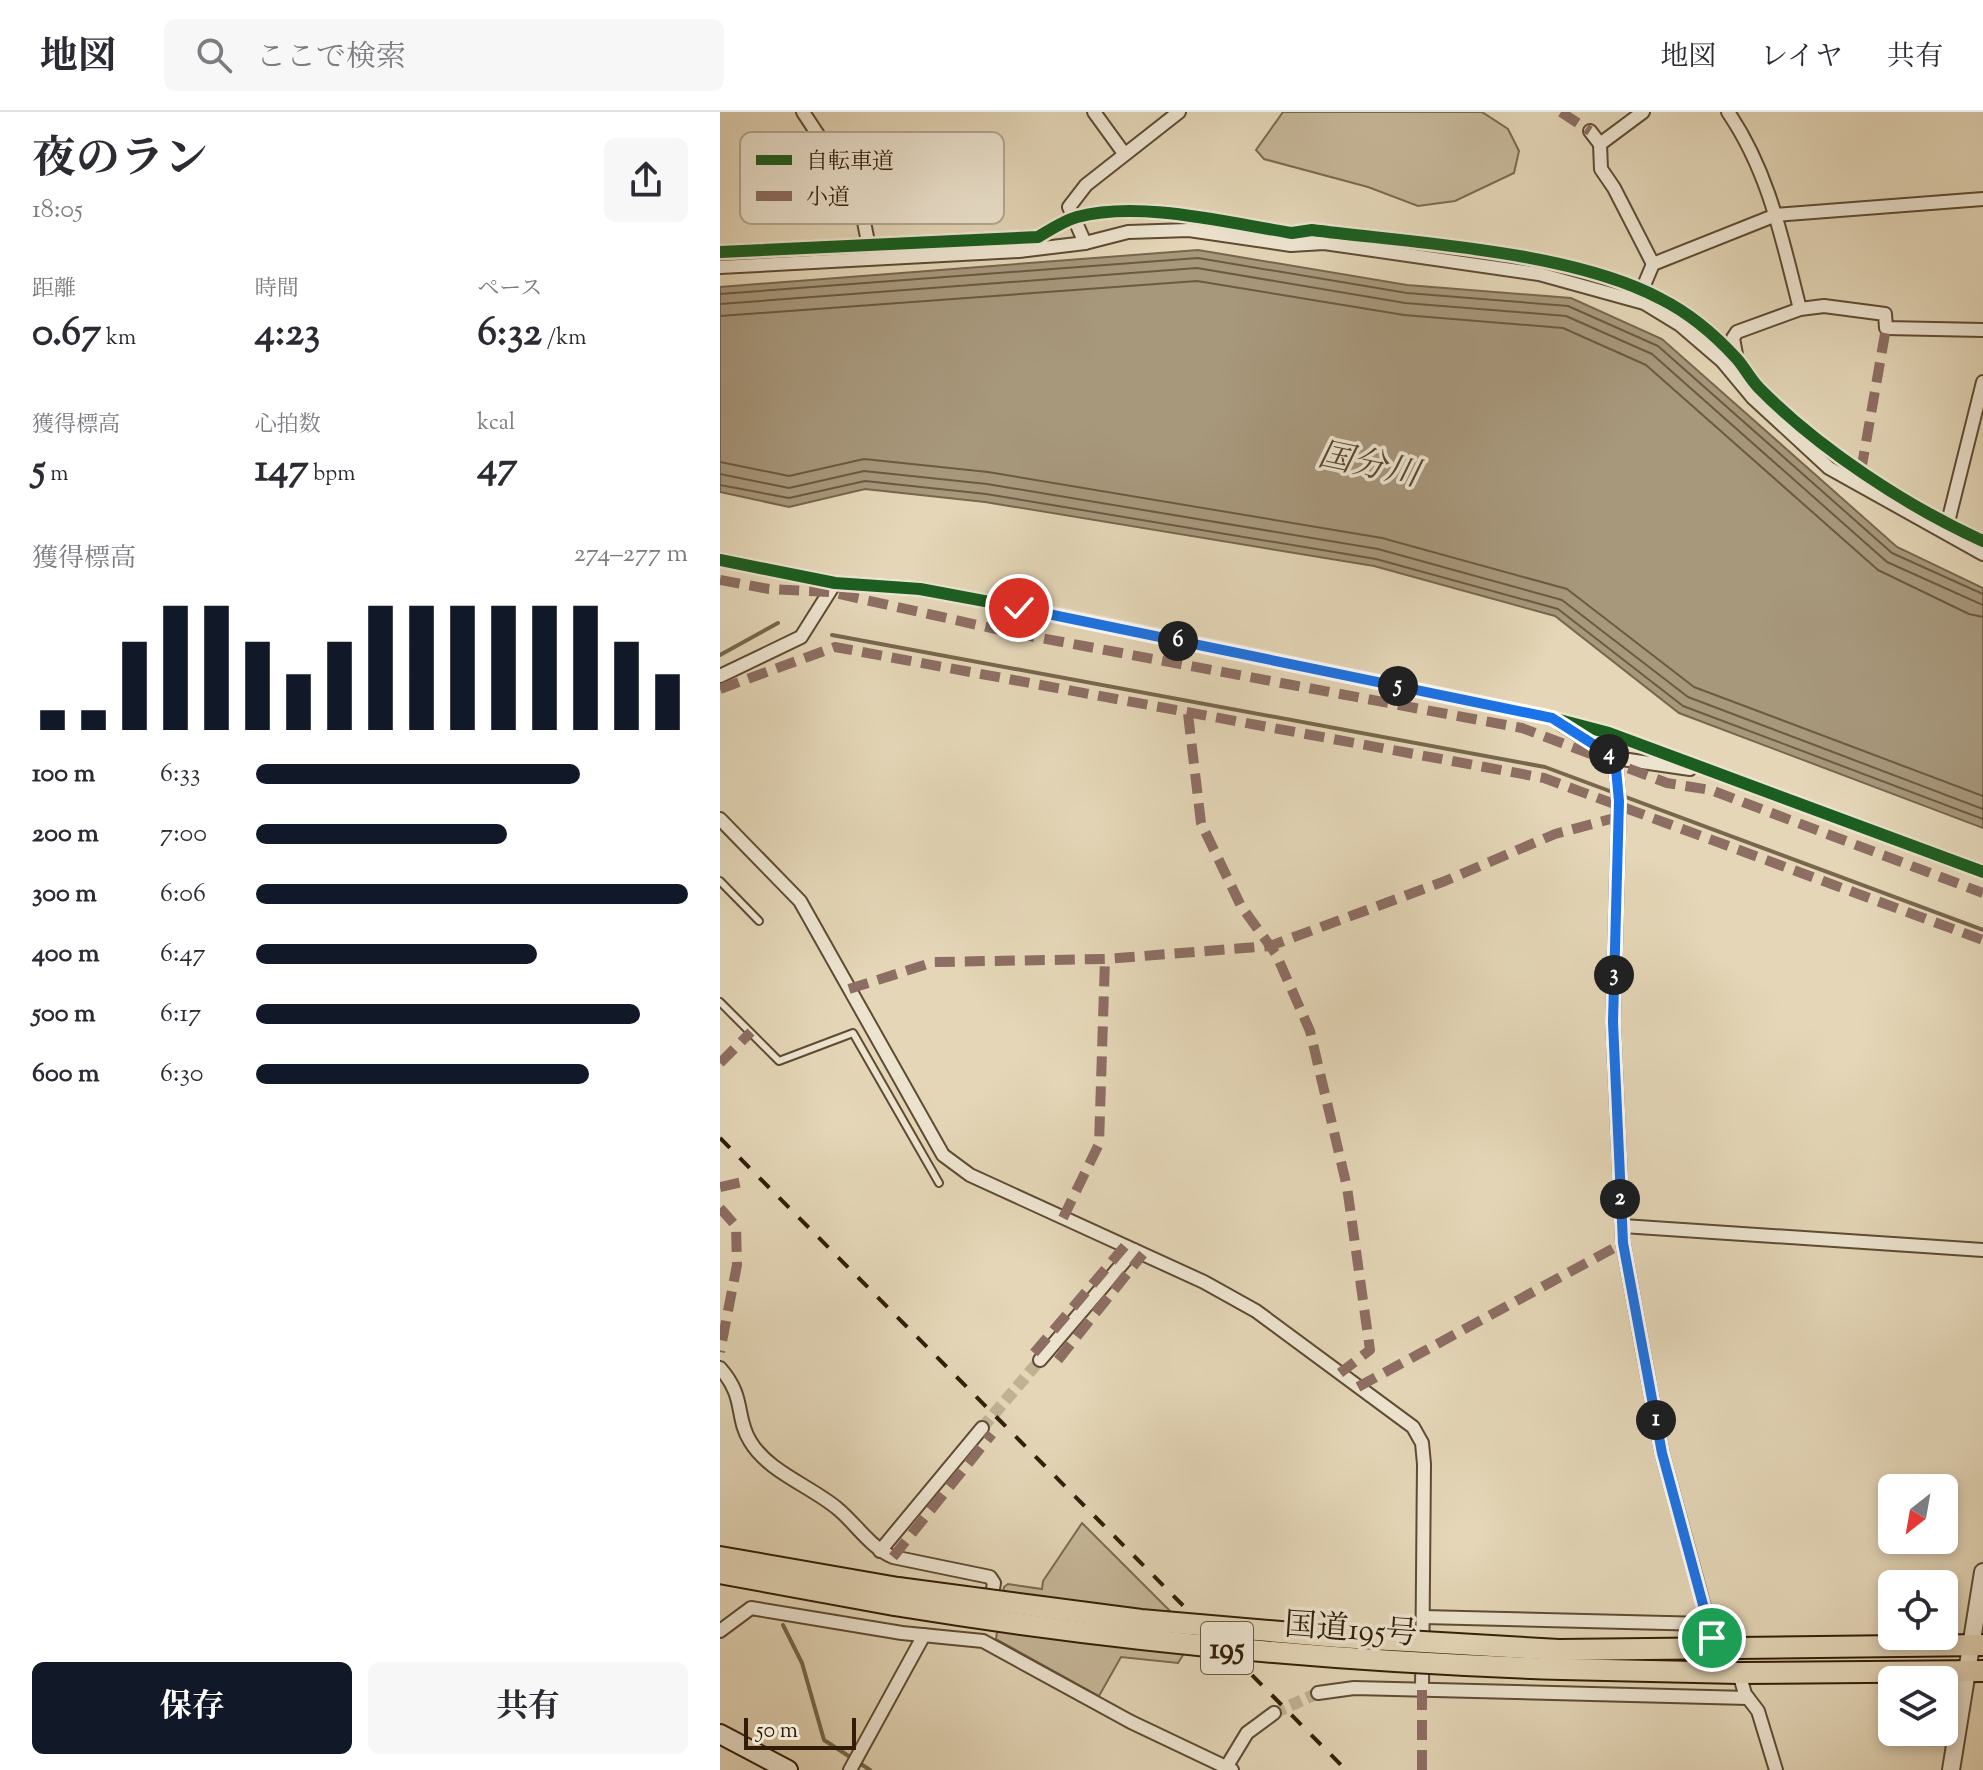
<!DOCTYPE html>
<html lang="ja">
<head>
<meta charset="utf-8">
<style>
	body { margin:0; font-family:"Sorts Mill Goudy","Noto Serif JP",serif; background:#f7f7f7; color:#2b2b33; height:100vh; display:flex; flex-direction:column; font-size:30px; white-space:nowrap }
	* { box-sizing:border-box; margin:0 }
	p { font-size:26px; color:#7c7c81 }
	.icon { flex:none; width:44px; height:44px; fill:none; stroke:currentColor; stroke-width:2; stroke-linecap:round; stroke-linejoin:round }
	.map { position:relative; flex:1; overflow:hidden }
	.sheet { display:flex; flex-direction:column; background:#fff; width:720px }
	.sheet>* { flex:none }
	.needle { width:52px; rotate:211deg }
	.tools { position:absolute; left:1158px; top:1362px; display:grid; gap:16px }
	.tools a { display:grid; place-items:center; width:80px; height:80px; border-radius:12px; background:#fff; box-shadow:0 4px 12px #0003; font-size:40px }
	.scale { position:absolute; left:24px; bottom:20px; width:112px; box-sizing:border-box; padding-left:8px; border:4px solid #311d07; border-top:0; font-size:22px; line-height:28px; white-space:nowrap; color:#311d07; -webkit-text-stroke:6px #ede4d0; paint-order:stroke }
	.pin { position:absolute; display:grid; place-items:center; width:68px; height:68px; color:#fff; margin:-34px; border:4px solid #fff; border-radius:50%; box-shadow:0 2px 8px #0007 }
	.km { position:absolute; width:40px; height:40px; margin:-20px; border-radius:50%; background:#222; color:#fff; font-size:22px; line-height:40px; text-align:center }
	.round { display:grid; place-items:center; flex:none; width:84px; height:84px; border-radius:12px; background:#f7f7f7 }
	.head { display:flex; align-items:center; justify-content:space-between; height:136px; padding:0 32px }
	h1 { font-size:44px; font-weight:700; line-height:60px }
	.figures { display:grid; grid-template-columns:repeat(3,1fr); gap:12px; height:136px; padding:8px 32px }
	.figures div { display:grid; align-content:center }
	.figures b { font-size:40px; font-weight:700 }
	.figures small { font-size:22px; font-weight:400 }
	.figures p { font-size:22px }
	.chart { height:224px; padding:16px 32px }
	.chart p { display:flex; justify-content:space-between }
	.chart svg { width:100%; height:144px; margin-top:8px; stroke:#111827; stroke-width:6 }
	.action { display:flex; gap:16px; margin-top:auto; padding:16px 32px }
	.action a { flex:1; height:92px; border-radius:12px; background:#111827; color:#fff; font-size:32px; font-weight:700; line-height:92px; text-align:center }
	.action a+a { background:#f7f7f7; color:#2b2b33 }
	ul { padding:0 32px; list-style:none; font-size:26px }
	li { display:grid; grid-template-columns:128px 96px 1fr; align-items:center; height:60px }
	li i { height:20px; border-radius:10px; background:#111827 }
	header { display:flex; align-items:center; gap:48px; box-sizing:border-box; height:112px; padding:0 40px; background:#fff; border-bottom:2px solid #e1e1e2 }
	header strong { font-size:38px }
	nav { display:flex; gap:44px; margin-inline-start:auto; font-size:28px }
	.search { width:560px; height:72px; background:#f7f7f7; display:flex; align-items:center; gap:20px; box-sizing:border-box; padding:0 28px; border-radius:12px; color:#7c7c81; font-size:30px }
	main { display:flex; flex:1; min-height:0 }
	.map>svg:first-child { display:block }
	.green { fill:#c6b799; stroke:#7c6a50; stroke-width:2 }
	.water { fill:#a7977b; stroke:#78664d; stroke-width:2 }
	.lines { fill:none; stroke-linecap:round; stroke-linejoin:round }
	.shore { stroke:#6c5a41; stroke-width:2 }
	.stream { stroke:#78664d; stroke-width:4 }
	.minor-tunnel { stroke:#c0b194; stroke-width:12; stroke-dasharray:12 6; stroke-linecap:butt }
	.service-casing { stroke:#5e4b33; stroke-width:10 }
	.minor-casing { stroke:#5e4b33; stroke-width:16 }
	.tertiary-casing { stroke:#5e4b33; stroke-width:20 }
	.secondary-casing { stroke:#311d07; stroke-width:22 }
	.trunk-casing { stroke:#311d07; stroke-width:24 }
	.service { stroke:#ede4d0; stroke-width:6 }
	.minor { stroke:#ede4d0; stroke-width:12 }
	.tertiary { stroke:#ede4d0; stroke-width:16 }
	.secondary { stroke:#ede4d0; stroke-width:18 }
	.trunk { stroke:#e4d6b7; stroke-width:20 }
	.rail { stroke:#311d07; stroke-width:4; stroke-dasharray:14 14; stroke-linecap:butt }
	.trunk-bridge-casing { stroke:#311d07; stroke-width:24; stroke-linecap:butt }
	.trunk-bridge { stroke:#e4d6b7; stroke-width:20 }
	.quiet { stroke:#8d6e63; stroke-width:10; stroke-dasharray:20 10; stroke-linecap:butt }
	.cycleway-casing { stroke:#ede4d0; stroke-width:17 }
	.cycleway { stroke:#1b5e20; stroke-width:12 }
	.route-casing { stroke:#fff; stroke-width:16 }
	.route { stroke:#1a73e8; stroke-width:10 }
	.labels { text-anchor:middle; stroke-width:7; stroke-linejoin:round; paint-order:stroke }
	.shield { fill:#ede4d0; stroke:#695943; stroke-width:2 }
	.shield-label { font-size:30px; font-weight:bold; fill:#311d07 }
	.street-label { font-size:32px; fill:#311d07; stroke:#ede4d0 }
	.water-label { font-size:34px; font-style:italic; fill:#5a4830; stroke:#ede4d0 }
	.key { fill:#ede4d0; stroke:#b5a894; stroke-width:2 }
	.key-label { font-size:22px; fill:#311d07 }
</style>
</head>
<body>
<header>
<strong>地図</strong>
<div class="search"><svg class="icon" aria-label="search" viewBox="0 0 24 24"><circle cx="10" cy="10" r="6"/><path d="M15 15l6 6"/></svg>ここで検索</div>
<nav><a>地図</a><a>レイヤ</a><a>共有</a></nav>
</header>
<main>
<section class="sheet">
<div class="head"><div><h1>夜のラン</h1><p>18:05</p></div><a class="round"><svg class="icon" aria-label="share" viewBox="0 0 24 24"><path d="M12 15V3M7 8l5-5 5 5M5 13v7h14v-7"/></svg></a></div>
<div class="figures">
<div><p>距離</p><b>0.67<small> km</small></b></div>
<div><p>時間</p><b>4:23</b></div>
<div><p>ペース</p><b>6:32<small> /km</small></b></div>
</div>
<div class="figures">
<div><p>獲得標高</p><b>5<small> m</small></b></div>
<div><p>心拍数</p><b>147<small> bpm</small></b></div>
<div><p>kcal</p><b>47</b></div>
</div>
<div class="chart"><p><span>獲得標高</span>274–277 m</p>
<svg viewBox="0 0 160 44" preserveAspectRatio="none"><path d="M5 44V38M15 44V38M25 44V17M35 44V6M45 44V6M55 44V17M65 44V27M75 44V17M85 44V6M95 44V6M105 44V6M115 44V6M125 44V6M135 44V6M145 44V17M155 44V27"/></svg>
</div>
<ul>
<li><b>100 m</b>6:33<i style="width:75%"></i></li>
<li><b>200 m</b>7:00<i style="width:58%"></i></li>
<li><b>300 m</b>6:06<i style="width:100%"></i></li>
<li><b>400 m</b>6:47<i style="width:65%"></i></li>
<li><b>500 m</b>6:17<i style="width:89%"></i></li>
<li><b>600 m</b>6:30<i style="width:77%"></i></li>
</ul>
<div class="action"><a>保存</a><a>共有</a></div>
</section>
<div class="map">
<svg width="1263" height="1658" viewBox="0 0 1263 1658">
	<rect width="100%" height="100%" fill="#e4d6b7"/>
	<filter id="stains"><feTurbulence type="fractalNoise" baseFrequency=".0025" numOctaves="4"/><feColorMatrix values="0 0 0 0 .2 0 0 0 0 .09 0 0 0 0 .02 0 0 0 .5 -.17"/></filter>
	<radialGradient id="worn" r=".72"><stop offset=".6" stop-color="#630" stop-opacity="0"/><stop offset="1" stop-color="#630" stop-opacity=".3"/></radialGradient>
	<g class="green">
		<polygon points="563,0 762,0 788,17 799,39 794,61 735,89 698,94 648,75 544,47 536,38"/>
		<polygon points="362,1411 475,1524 458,1551 401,1545 379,1584 276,1527 284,1475 288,1472 322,1477 323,1469"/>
	</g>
	<polygon class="water" points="478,138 687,173 851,186 942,227 1177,435 1263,476 1263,716 959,601 835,504 654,454 265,390 145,377 69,395 0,380 0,175"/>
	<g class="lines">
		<g class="shore">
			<polyline points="0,182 478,146 687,181 848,194 938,234 1172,441 1263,482"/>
			<polyline points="0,192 477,156 685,191 846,204 932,242 1167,450 1263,493"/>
			<polyline points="0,204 477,169 684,203 843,216 926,253 1158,458 1249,502 1263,505"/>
			<polyline points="0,350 69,364 144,347 268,360 662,426 847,477 974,575 1263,684"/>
			<polyline points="0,362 69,376 144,359 267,372 658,437 842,488 968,585 1263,697"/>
			<polyline points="0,373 69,386 145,369 266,382 656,447 838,497 963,594 1263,707"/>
		</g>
		<g class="stream">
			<polyline points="112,523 825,655 1263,818"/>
			<polyline points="0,543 58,511"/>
			<polyline points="63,1513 82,1551 104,1628 150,1658"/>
		</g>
		<g class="minor-tunnel">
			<polyline points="262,1316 320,1248"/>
			<polyline points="554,1601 598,1581"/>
		</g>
		<defs>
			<g id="service">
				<polyline points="0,769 39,809"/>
				<polyline points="0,890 59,949 133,921 219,1071"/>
			</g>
			<g id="minor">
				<polyline points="83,0 139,85 149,135"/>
				<polyline points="374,0 403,40"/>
				<path d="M1008,0C1049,60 1062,127 1080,197L1017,220L1013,226L1017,248"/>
				<polyline points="870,19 880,32 881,57 894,76 933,152"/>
				<polyline points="880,32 923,0"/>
				<polyline points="365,131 349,95 366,73 459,0"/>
				<path d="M0,140L318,125C330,118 343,109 357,105C420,88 508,111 572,121L592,118C694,131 852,139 941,187C969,201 996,224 1017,247C1025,256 1030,267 1039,276C1098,336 1186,394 1263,429"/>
				<polyline points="0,155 299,139 365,131 408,120 469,118 571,133 604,131 819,162 924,191 960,213 1002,249 1032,285 1109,356 1263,442"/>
				<polyline points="922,178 933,152 1056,103 1263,87"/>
				<polyline points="1080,197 1104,194 1165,202 1166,216 1263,218"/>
				<polyline points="1228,410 1263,270"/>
				<polyline points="0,448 115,471 200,477 329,501 832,606 889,621 1263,760"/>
				<polyline points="0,564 81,525 115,471"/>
				<polyline points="841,612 895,646"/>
				<polyline points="970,657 895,646 899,689 893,910 903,1131 942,1341 996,1539"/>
				<polyline points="0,707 80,789 223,1043 250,1063 484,1170 536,1199 693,1315 702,1331 704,1352 702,1578"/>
				<polyline points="903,1114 1263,1138"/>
				<polyline points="320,1248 414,1138"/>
				<path d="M0,1256C26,1285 15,1305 30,1329C48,1360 91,1374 118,1397C137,1413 150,1435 173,1445L270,1465L274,1471L270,1494"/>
				<polyline points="160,1439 262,1316"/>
				<polyline points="703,1505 987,1512"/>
				<polyline points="0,1519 31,1496 182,1521 263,1529 411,1610 512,1658"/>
				<polyline points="1019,1561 1025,1582 1038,1599 1056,1658"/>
				<polyline points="598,1581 634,1576 1028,1586"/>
				<polyline points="507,1654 527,1621 554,1601"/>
				<polyline points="130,1658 204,1523"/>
			</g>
			<polyline id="tertiary" points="1231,1658 1263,1460"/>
			<polyline id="secondary" points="0,1622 68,1658"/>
			<g id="trunk">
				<polyline points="0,1445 178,1476"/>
				<polyline points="0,1461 174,1493"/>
				<polyline points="839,1538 1263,1533"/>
				<polyline points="842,1557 1019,1561 1263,1559"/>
			</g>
		</defs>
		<use href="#service" class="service-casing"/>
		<use href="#minor" class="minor-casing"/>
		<use href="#tertiary" class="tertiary-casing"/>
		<use href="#secondary" class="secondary-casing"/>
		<use href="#trunk" class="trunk-casing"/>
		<use href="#service" class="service"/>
		<use href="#minor" class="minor"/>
		<use href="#tertiary" class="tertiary"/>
		<use href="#secondary" class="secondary"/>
		<use href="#trunk" class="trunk"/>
		<polyline class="rail" points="0,1026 626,1658"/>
		<defs>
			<g id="trunk-bridge">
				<polyline points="178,1476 421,1508 618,1525 839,1538"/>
				<path d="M174,1493C395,1529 618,1550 842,1557"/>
			</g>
		</defs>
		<use href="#trunk-bridge" class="trunk-bridge-casing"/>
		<use href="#trunk-bridge" class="trunk-bridge"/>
		<g class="quiet">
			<polyline points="841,0 870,19"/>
			<polyline points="1141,359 1166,216"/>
			<polyline points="0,468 49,477 110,480 289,520 802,616 947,671 991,678 1263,781"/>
			<polyline points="0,577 115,535 824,666 1263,828"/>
			<polyline points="468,602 481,711 521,794 556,842 590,919 627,1075 650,1238 620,1261"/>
			<polyline points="129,877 214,850 385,847 550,834 725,769 835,722 898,705"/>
			<polyline points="0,951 31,920"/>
			<polyline points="0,1075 27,1069"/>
			<polyline points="0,1096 16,1114 17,1153 0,1240"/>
			<polyline points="343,1106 379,1032 385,847"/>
			<polyline points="314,1241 405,1134"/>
			<polyline points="338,1248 423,1142"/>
			<polyline points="638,1275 903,1131"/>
			<polyline points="173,1445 272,1322"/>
			<polyline points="702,1578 702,1658"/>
		</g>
		<defs>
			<g id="cycleway">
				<path d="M0,140L318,125C330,118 343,109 357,105C420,88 508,111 572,121L592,118C694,131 852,139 941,187C969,201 996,224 1017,247C1025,256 1030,267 1039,276C1098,336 1186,394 1263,429"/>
				<polyline points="0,448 115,471 200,477 329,501 832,606 889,621 1263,760"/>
			</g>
		</defs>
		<use href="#cycleway" class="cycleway-casing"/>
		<use href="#cycleway" class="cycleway"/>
	</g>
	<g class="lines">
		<defs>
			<polyline id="route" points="299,496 832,606 895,646 899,689 893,910 903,1131 942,1341 992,1526"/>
		</defs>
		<use href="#route" class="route-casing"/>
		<use href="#route" class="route"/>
	</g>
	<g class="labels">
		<rect class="shield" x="481" y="1510" width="52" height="52" rx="6"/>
		<g class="shield-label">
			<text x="507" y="1546">195</text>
		</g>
		<g class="street-label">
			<text transform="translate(631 1516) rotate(4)" y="11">国道195号</text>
		</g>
		<g class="water-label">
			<text transform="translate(649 351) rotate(12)" y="12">国分川</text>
		</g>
	</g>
	<rect x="20" y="20" width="264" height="92" rx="12" class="key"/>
	<rect x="36" y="43" width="36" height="10" fill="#1b5e20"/>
	<rect x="36" y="79" width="36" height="10" fill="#8d6e63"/>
	<g class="key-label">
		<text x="86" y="56">自転車道</text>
		<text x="86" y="92">小道</text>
	</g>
	<rect width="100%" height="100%" filter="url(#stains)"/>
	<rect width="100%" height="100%" fill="url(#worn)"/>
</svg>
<div class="tools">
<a><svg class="needle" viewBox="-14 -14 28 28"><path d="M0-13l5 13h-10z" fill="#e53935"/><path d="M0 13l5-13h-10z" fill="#7c7c81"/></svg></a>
<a><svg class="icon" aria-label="locate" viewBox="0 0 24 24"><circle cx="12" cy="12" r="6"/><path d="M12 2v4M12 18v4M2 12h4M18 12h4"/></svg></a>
<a><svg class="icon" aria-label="layers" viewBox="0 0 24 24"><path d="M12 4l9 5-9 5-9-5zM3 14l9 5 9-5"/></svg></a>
</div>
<div class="scale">50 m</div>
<div class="pin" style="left:992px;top:1526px;background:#1e9e55"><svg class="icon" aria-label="arrive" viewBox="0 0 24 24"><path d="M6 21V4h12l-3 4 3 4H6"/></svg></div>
<div class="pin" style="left:299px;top:496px;background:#d93025"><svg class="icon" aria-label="check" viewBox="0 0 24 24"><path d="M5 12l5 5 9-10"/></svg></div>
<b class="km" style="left:936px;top:1308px">1</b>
<b class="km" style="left:900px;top:1087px">2</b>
<b class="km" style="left:894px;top:863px">3</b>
<b class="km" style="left:889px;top:642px">4</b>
<b class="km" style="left:678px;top:574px">5</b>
<b class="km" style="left:458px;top:529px">6</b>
</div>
</main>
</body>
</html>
